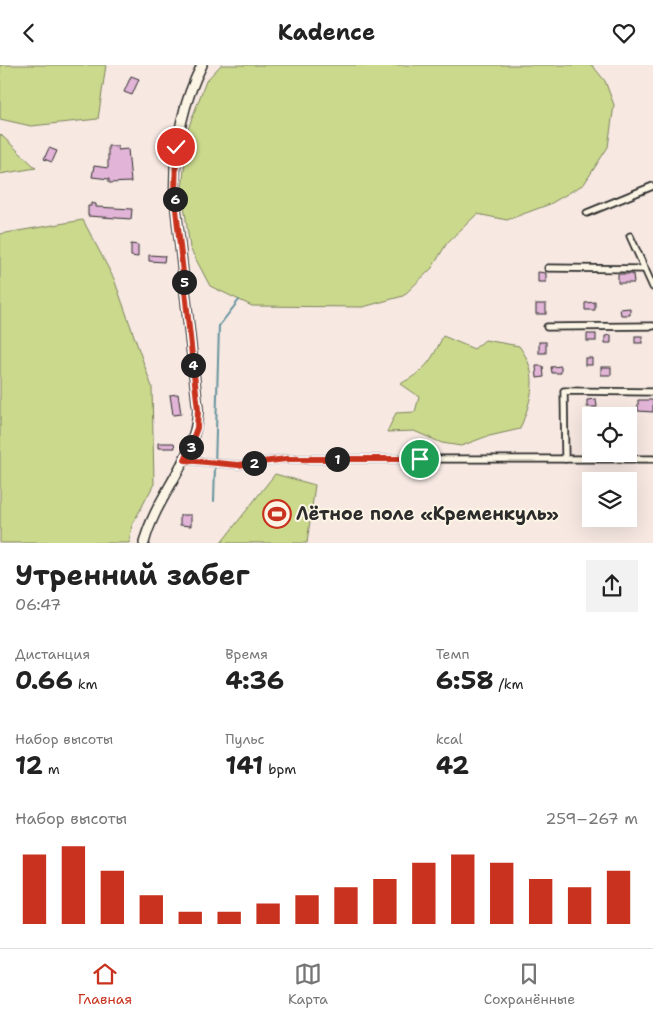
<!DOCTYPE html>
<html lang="ru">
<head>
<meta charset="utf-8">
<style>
	body { margin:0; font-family:"Shantell Sans",sans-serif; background:#f2f2f2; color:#222; height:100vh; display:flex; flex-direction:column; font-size:19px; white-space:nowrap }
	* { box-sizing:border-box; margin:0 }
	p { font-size:16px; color:#767676 }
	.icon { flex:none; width:28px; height:28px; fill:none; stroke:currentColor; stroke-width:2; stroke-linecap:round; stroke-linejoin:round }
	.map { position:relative; height:478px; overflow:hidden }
	.panel { display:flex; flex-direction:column; background:#fff; flex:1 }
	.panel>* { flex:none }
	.controls { position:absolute; left:582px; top:342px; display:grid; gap:10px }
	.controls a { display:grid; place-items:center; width:55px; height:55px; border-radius:0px; background:#fff; box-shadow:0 5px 20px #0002; font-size:25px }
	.pin { position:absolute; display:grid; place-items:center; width:42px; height:42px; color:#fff; margin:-21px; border:2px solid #fff; border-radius:50%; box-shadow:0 1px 5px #0007 }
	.km { position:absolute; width:25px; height:25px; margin:-12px; border-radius:50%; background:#222; color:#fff; font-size:14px; line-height:25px; text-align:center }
	.round { display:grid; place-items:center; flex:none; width:52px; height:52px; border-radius:0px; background:#f2f2f2 }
	.head { display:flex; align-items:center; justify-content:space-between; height:85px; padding:0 15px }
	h1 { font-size:28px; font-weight:700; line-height:38px }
	.metrics { display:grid; grid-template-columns:repeat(3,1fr); gap:8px; height:85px; padding:5px 15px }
	.metrics div { display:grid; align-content:center }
	.metrics b { font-size:25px; font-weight:700 }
	.metrics small { font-size:14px; font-weight:400 }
	.metrics p { font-size:14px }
	.chart { height:140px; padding:10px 15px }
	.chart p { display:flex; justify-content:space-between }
	.chart svg { width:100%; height:90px; margin-top:5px; stroke:#c8321e; stroke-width:6 }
	header { display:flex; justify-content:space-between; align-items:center; height:65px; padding:0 15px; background:#fff; font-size:22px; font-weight:700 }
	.tab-bar { display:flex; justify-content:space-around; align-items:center; height:70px; border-top:1px solid #e0e0e0; background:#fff; font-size:14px; color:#767676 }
	.tab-bar a { display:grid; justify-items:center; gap:2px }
	.tab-bar .current { color:#c8321e }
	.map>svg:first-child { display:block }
	.green { fill:#cbd98d; stroke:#7b825c }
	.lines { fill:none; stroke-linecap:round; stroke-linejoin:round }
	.stream { stroke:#65939d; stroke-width:2 }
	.building { fill:#e2b4d7; stroke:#2b2b2b }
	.street-casing { stroke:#2b2b2b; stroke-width:9 }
	.secondary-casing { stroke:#2b2b2b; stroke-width:12 }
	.street { stroke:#fcf5e5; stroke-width:5.5 }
	.secondary { stroke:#fcf5e5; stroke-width:9 }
	.route-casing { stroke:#fff; stroke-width:10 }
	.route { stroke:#c8321e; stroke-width:6 }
	.labels { text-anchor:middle; stroke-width:4; stroke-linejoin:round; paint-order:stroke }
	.poi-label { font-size:18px; font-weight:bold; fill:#2b2b2b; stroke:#fcf5e5; text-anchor:start }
</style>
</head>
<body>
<header><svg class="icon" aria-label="back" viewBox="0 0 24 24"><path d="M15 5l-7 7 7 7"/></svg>Kadence<svg class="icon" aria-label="heart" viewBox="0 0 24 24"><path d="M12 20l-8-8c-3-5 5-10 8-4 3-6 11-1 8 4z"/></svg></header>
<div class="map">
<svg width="653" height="478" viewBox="0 0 653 478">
	<rect width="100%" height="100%" fill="#f7e8e2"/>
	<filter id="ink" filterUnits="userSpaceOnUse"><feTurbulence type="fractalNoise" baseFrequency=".02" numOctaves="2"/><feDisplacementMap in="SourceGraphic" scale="10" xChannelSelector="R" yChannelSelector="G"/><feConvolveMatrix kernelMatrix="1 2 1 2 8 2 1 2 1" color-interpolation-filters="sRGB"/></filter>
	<g filter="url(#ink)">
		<g class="green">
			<polygon points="0,0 106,0 98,54 31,61 0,54"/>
			<polygon points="221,0 592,0 605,16 614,40 608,82 584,119 550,139 507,155 477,149 447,178 432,203 403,231 363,242 252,241 210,221 190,183 182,125 188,64 206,16"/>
			<polygon points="0,69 36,103 0,109"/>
			<polygon points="83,155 114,214 152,322 154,419 132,460 129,478 0,478 0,169"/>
			<path d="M443,271L474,284L485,275L519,281C540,309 532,333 520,364L485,372L461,381L442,378L414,366L387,367L396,348L415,347L419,332L400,319C425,306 431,297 443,271Z"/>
			<polygon points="275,409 315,420 307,478 221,478"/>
		</g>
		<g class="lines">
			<polyline class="stream" points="214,436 219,261 239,235"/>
		</g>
		<g class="building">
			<polygon points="131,11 139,14 132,30 124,27"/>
			<polygon points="108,81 118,81 118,85 128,84 131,117 109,118 109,114 92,112 94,101 108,103"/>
			<polygon points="49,83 57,86 52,97 44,94"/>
			<polygon points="91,138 96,139 96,142 132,144 131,154 88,151 88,141 91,141"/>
			<polygon points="131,179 138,180 138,192 131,191"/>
			<polygon points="149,190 165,191 164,197 149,196"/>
			<polygon points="538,207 546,208 546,217 538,217"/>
			<polygon points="618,209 633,209 634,218 618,218"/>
			<polygon points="595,237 595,245 585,245 585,238"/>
			<rect x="536" y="239" width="10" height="10"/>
			<polygon points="630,243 630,250 621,250 620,244"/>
			<rect x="587" y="269" width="9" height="7"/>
			<polygon points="611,270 611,278 605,278 605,271"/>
			<rect x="635" y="271" width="7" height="7"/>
			<rect x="539" y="277" width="7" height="11"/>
			<rect x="585" y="293" width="7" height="7"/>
			<polygon points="536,301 543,301 544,312 537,313"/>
			<polygon points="561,301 561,308 552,308 551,302"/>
			<rect x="601" y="302" width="10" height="8"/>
			<polygon points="178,329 181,349 173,350 170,330"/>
			<polygon points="596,334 597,342 587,342 587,335"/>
			<polygon points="638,335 653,335 653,347 638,346"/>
			<polygon points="158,378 174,378 175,383 158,383"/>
			<polygon points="180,450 191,450 191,461 180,460"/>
		</g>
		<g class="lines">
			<defs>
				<g id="street">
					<polyline points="587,148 653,121"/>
					<polyline points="630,171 653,222"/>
					<polyline points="548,203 645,204"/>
					<polyline points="547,262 653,261"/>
					<polyline points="565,394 564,326 653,327"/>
					<polyline points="185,395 238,400 285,394 653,394"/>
				</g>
				<path id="secondary" d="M144,478C156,430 196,395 198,345L175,135C173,87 180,43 202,0"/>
			</defs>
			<use href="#street" class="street-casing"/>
			<use href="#secondary" class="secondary-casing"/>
			<use href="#street" class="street"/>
			<use href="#secondary" class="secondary"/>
		</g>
	</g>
	<g class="lines" filter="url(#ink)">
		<defs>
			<polyline id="route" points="176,82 175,135 198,345 197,363 185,395 238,400 286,394 420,394"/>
		</defs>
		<use href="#route" class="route-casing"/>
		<use href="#route" class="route"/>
	</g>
	<defs>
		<symbol id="stadium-ring" viewBox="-11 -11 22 22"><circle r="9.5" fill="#fcf5e5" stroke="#c8321e" stroke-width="1.5"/><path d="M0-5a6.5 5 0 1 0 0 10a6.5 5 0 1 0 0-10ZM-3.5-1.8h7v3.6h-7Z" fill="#c8321e"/></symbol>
	</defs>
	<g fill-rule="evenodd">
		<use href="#stadium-ring" x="261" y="433" width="32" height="32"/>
	</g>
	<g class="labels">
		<g class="poi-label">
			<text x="296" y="455">Лётное поле «Кременкуль»</text>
		</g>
	</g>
</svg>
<div class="controls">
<a><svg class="icon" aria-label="locate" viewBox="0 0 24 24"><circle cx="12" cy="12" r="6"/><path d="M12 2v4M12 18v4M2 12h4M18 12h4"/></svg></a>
<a><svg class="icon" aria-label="layers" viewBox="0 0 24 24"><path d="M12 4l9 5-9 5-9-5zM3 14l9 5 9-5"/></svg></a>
</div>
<div class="pin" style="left:420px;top:394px;background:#1e9e55"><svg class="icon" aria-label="arrive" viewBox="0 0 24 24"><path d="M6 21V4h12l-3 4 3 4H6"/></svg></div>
<div class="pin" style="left:176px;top:82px;background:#d93025"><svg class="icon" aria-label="check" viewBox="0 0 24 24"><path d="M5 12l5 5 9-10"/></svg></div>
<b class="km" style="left:337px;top:394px">1</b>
<b class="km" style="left:254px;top:398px">2</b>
<b class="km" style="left:191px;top:382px">3</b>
<b class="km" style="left:193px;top:300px">4</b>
<b class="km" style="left:184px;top:217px">5</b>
<b class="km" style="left:175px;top:134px">6</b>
</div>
<section class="panel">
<div class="head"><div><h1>Утренний забег</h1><p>06:47</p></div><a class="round"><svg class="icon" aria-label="share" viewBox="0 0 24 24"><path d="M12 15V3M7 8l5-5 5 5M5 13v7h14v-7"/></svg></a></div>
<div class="metrics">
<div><p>Дистанция</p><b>0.66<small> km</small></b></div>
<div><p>Время</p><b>4:36</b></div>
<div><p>Темп</p><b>6:58<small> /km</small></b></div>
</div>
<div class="metrics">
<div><p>Набор высоты</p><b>12<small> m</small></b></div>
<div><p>Пульс</p><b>141<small> bpm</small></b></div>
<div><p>kcal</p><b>42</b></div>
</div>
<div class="chart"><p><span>Набор высоты</span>259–267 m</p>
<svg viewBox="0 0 160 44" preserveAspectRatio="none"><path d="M5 44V10M15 44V6M25 44V18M35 44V30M45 44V38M55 44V38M65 44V34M75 44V30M85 44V26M95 44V22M105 44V14M115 44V10M125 44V14M135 44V22M145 44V26M155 44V18"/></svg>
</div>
</section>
<nav class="tab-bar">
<a class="current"><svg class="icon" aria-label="home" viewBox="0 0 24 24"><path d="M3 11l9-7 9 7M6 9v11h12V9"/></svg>Главная</a>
<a><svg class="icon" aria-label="map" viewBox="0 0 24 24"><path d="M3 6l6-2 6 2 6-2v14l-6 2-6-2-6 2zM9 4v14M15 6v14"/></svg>Карта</a>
<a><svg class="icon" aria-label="saved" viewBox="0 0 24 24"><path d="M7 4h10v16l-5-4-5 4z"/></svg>Сохранённые</a>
</nav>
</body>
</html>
